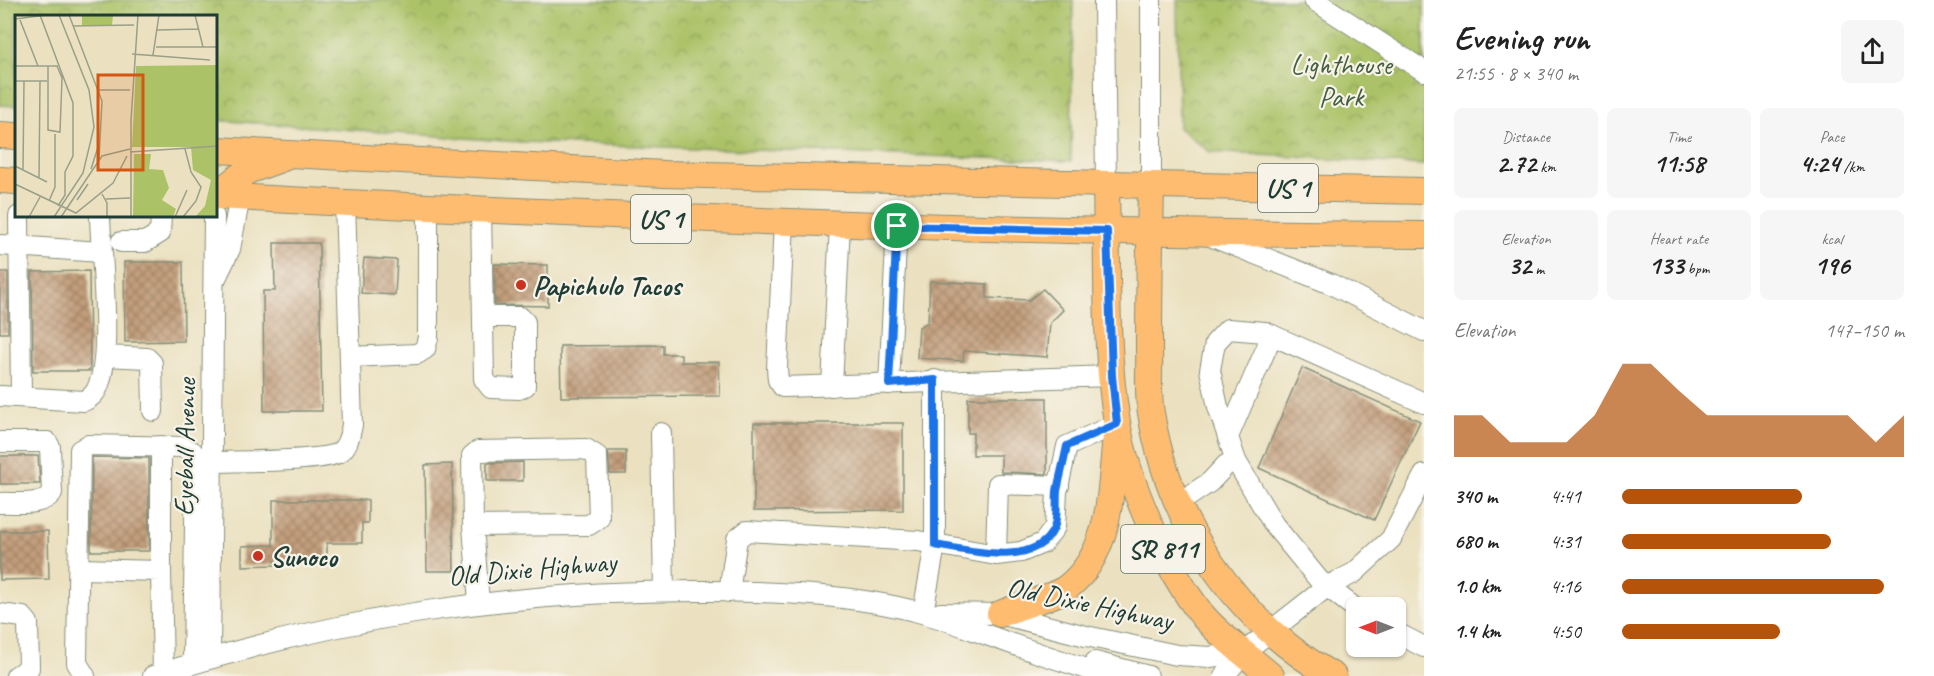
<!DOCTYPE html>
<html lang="en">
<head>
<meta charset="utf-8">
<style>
	body { margin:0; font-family:Caveat,sans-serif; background:#f6f6f6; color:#222; height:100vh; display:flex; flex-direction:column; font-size:22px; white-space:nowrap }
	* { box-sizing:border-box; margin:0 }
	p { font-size:20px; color:#767676 }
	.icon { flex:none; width:33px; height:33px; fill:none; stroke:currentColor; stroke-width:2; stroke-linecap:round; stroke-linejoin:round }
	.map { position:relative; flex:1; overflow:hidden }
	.sheet { display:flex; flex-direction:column; background:#fff; width:510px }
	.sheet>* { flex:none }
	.needle { width:39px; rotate:270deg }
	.buttons { position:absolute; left:1346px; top:597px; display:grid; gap:12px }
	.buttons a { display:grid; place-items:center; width:60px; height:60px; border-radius:9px; background:#fff; box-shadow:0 2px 4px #0004; font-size:30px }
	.pin { position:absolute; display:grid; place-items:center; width:51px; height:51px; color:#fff; margin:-26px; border:3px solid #fff; border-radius:50%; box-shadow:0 2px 6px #0007 }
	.round { display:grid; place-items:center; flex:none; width:63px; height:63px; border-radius:9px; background:#f6f6f6 }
	.headline { display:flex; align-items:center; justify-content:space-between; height:102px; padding:0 30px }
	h1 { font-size:33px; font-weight:800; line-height:45px }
	.metrics { display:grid; grid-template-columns:repeat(3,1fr); gap:9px; height:102px; padding:6px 30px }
	.metrics div { display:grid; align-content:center; border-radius:9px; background:#f6f6f6; text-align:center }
	.metrics b { font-size:26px; font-weight:800 }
	.metrics small { font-size:16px; font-weight:400 }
	.metrics p { font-size:16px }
	.chart { height:168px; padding:12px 30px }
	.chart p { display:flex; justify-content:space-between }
	.chart svg { width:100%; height:108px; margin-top:6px; fill:#b45309; opacity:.7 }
	ul { padding:0 30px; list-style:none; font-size:20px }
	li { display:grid; grid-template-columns:96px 72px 1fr; align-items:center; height:45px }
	li i { height:15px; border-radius:8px; background:#b45309 }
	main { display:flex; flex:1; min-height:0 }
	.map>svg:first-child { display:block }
	.park { fill:url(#park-crowns); stroke:#65804e; stroke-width:1.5 }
	.building { fill:url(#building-cross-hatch) }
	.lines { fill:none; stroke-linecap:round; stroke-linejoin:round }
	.minor-casing { stroke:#858f7a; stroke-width:22 }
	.major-casing { stroke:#858f7a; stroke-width:28 }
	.minor { stroke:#fff; stroke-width:20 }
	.major { stroke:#febc70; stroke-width:26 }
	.route-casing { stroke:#fff; stroke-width:12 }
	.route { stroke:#1a73e8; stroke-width:8 }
	.poi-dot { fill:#c8321e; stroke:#f7f3e8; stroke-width:2 }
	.labels { text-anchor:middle; stroke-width:4.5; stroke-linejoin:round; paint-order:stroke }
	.shield { fill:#f7f3e8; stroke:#60746a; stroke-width:1.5 }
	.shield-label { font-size:27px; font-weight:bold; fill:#1f3d34 }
	.park-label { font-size:28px; fill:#425e41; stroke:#f7f3e8 }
	.poi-label { font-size:28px; font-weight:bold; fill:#1f3d34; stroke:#f7f3e8; text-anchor:start }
	.street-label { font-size:28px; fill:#1f3d34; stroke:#f7f3e8 }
	.inset-road { fill:none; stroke:#999f88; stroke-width:1.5 }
	.view { fill:#d45610; fill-opacity:0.15; stroke:#d45610; stroke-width:3 }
	.inset-edge { fill:none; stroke:#1f3d34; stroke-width:3 }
</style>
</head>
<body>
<main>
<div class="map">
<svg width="1424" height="676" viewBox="0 0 1424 676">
	<defs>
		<pattern id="park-crowns" width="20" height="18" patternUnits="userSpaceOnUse" patternTransform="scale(1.5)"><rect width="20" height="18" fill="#abc267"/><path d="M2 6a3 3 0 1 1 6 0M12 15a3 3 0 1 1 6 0" fill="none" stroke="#8b9f56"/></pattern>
		<pattern id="building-cross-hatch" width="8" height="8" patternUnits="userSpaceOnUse" patternTransform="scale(1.5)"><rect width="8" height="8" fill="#c39e7b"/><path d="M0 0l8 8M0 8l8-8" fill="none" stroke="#9e8266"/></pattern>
	</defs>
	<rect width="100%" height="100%" fill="#f7f3e8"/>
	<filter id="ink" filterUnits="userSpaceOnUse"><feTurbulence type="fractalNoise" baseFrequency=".0167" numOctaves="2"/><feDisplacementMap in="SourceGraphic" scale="12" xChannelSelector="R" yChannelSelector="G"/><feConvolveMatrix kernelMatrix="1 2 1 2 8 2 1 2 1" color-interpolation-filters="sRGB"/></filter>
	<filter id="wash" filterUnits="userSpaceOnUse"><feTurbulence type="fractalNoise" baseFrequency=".008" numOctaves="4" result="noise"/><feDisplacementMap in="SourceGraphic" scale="24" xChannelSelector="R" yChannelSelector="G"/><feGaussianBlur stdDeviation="1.35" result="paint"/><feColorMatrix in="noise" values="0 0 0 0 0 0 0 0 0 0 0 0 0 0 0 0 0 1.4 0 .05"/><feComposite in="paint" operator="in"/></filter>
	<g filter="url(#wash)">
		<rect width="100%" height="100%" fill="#ebe1c0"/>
		<g class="park">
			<polygon points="0,0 1073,0 1071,161 520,142 216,120 216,16 16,16 16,106 0,105"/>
			<polygon points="1177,0 1424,0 1424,165 1210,152 1179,128"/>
		</g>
		<g id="blocks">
			<g class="building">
				<polygon points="274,243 319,243 322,411 264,411 263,291 275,291"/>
				<polygon points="364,258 397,260 395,295 361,293"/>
				<polygon points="124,262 183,262 184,341 125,342"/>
				<polygon points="494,264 548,265 548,306 495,305"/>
				<polygon points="89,271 90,371 33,371 32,272"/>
				<rect x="0" y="272" width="8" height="61"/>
				<polygon points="930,281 987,284 987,298 1029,300 1043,289 1063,310 1050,323 1047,357 964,351 963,361 917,358 919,327 928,322"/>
				<polygon points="663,345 663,354 681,354 681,362 719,362 720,396 561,397 560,346"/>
				<polygon points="1302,368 1420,421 1374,520 1259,468"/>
				<polygon points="968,398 1047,398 1047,474 1001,472 1001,455 973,455 973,433 968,433"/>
				<polygon points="754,423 903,423 903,510 754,511"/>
				<polygon points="608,451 626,451 626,474 610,474"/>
				<polygon points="0,456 38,456 40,484 0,484"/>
				<polygon points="92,457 149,458 149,551 91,551"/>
				<polygon points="523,462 523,481 487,481 487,463"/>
				<polygon points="452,464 454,571 427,571 425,465"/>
				<polygon points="273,500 368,500 368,523 362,523 362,543 327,543 327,561 275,561 275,565 242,566 242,546 273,545"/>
				<polygon points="0,531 48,531 49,579 0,580"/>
			</g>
		</g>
	</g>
	<g filter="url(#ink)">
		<use href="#blocks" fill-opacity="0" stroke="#858f7a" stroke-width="1.5"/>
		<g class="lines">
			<defs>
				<g id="minor">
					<polyline points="1104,0 1106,185"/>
					<polyline points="1314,0 1424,71"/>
					<polyline points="1151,186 1151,0"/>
					<polyline points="481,209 484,379 491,388 519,389 525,386 525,322 520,317 483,317"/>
					<polyline points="19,216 21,397"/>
					<polyline points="784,222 777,368 778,380 783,387 1111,376"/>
					<polyline points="1210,236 1331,284 1424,331"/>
					<polyline points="121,242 145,242 160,233 161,216"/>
					<polyline points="0,245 101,252"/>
					<polyline points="216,278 230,249 240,197"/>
					<polyline points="105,356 147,358 152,363 153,411"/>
					<polyline points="350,357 417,354 425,349 428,338 428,207"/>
					<polyline points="889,384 897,226"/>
					<polyline points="832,386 840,224"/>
					<path d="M0,396L84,401C92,397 96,393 99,384C112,351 101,256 100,216"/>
					<polyline points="661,433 664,591"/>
					<polyline points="1228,437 1272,335"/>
					<path d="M0,442H47L50,447L52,493C41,507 16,502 0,503"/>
					<polyline points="161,446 161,571"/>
					<path d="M213,462C237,461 321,462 338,453C348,448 350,434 352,425L345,202"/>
					<polyline points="1179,503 1210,482 1226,465 1236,461"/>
					<polyline points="473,526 589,525 599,518 597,456 586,449 478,451 472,456 473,526 479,602"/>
					<polyline points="996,555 998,484 1059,486"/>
					<polyline points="79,569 161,571 163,673"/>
					<polyline points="729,592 737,539 747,531 918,541 996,555 1021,552 1043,543 1055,527 1057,492 1067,446 1117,424"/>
					<polyline points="1356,609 1319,580 1274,525 1236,461 1218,407 1210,370 1215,343 1228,329 1265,332 1424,403"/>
					<polyline points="923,613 935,545 935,380"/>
					<polyline points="940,613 1000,614 1086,636 1177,655 1210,657 1244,652 1328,586 1354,573 1391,539 1424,475"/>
					<polyline points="0,614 23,617 28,623 29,668 16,676"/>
					<polyline points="1395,632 1424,647"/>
					<polyline points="210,657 214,216"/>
					<polyline points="1095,662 1148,676"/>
					<polyline points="85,676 77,663 80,450 88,445 183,447 193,452 196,457 193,663"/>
					<path d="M153,676C336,617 516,590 708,591C779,592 853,594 922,613C949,620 975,631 1001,640C1036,653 1072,664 1108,676"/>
					<polyline points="1224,676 1244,652"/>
				</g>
				<g id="major">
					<polyline points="0,135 16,136"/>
					<polyline points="216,150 664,174 1424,191"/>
					<polyline points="0,180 16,181"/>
					<path d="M1106,185C1108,263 1104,345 1117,422C1126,480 1166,570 1203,616C1222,638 1249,657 1271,676"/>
					<path d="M1151,186C1150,240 1149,295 1149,349C1150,370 1147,392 1151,413C1169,523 1237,622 1333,676"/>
					<polyline points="216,194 247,171 283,158"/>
					<path d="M216,196C618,218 1021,233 1424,235"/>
					<path d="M1000,614C1016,607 1053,597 1065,589C1113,554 1110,489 1116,436"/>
				</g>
			</defs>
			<use href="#minor" class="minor-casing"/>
			<use href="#major" class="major-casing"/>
			<use href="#minor" class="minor"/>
			<use href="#major" class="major"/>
		</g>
	</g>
	<g class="lines" filter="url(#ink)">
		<defs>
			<path id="route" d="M897,226L1107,231L1112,376L1117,424L1067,446C1064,461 1060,476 1057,491C1056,502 1058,518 1054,528C1036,569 968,550 935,545V380L889,384Z"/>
		</defs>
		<use href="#route" class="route-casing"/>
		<use href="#route" class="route"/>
	</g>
	<g class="poi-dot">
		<circle cx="521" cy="285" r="6"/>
		<circle cx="258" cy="556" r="6"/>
	</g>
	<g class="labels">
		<g class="shield">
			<rect x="1258" y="164" width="60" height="48" rx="4.5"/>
			<rect x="631" y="195" width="60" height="48" rx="4.5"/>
			<rect x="1121" y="525" width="84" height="48" rx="4.5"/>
		</g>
		<g class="shield-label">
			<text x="1288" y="197">US 1</text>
			<text x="661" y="228">US 1</text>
			<text x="1163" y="558">SR 811</text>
		</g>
		<g class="park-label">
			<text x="1341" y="74">Lighthouse<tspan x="1341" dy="32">Park</tspan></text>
		</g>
		<g class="poi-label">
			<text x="533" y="295">Papichulo Tacos</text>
			<text x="270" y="566">Sunoco</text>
		</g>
		<g class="street-label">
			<text transform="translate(184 447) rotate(-89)" y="10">Eyeball Avenue</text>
			<text transform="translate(532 568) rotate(-5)" y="10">Old Dixie Highway</text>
			<text transform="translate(1090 603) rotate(12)" y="10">Old Dixie Highway</text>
		</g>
	</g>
	<g transform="translate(15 15)">
		<rect width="202" height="202" fill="#ebe1c0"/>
		<path d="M67,0H98L97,10H67ZM202,50V202H180L190,191L196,165L178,155L176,132H117L121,51ZM119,139H136L134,154L148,155L154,173L147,185L161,194L158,202H118Z" fill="#abc267"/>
		<path class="inset-road" d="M25,0L58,88V141L50,157V180L43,191M54,0L87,86L84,144M180,0L188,32M0,4L32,0M5,5L23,51M58,11L119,10M142,15L184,14M141,32H203M117,39L195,45M138,40L144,0M0,51H43M33,51V115L45,117L47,63L42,51M0,66H32M84,75H115M115,137L203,131M0,151L32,167M76,154L84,129M8,155L9,66M24,163L25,66M0,169L61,198L98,168L112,141M87,179L92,188V202M91,184L115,183M62,185L73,169M34,186L40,172V119M14,202L25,182M39,202L68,158L79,112L74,75L44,0M46,202L87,141L115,134M116,202V105L123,0M160,202L172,175M168,202L181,186L186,172L176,157L170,134"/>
		<path class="view" d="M83,60H128V155H83Z"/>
		<rect width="202" height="202" class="inset-edge"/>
	</g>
</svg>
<div class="buttons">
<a><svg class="needle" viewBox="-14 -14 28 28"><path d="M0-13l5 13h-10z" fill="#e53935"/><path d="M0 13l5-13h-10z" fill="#767676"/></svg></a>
</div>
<div class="pin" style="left:897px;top:226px;background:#1e9e55"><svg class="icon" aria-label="arrive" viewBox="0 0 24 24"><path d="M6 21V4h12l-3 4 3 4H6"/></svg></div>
</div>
<section class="sheet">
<div class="headline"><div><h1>Evening run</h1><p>21:55 · 8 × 340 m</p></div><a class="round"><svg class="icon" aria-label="share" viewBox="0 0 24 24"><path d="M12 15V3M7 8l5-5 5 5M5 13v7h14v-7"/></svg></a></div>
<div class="metrics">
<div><p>Distance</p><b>2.72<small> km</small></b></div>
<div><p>Time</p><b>11:58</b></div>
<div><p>Pace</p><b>4:24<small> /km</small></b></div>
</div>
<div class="metrics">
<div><p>Elevation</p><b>32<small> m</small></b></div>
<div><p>Heart rate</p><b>133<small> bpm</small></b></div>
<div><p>kcal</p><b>196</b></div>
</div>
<div class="chart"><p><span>Elevation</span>147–150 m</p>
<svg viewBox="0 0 160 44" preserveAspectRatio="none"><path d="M0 44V27L10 27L20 38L30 38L40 38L50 27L60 6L70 6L80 17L90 27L100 27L110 27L120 27L130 27L140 27L150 38L160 27V44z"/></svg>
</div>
<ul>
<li><b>340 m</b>4:41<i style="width:64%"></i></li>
<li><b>680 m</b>4:31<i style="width:74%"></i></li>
<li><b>1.0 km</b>4:16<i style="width:93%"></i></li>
<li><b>1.4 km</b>4:50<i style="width:56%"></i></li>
</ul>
</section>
</main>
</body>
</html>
